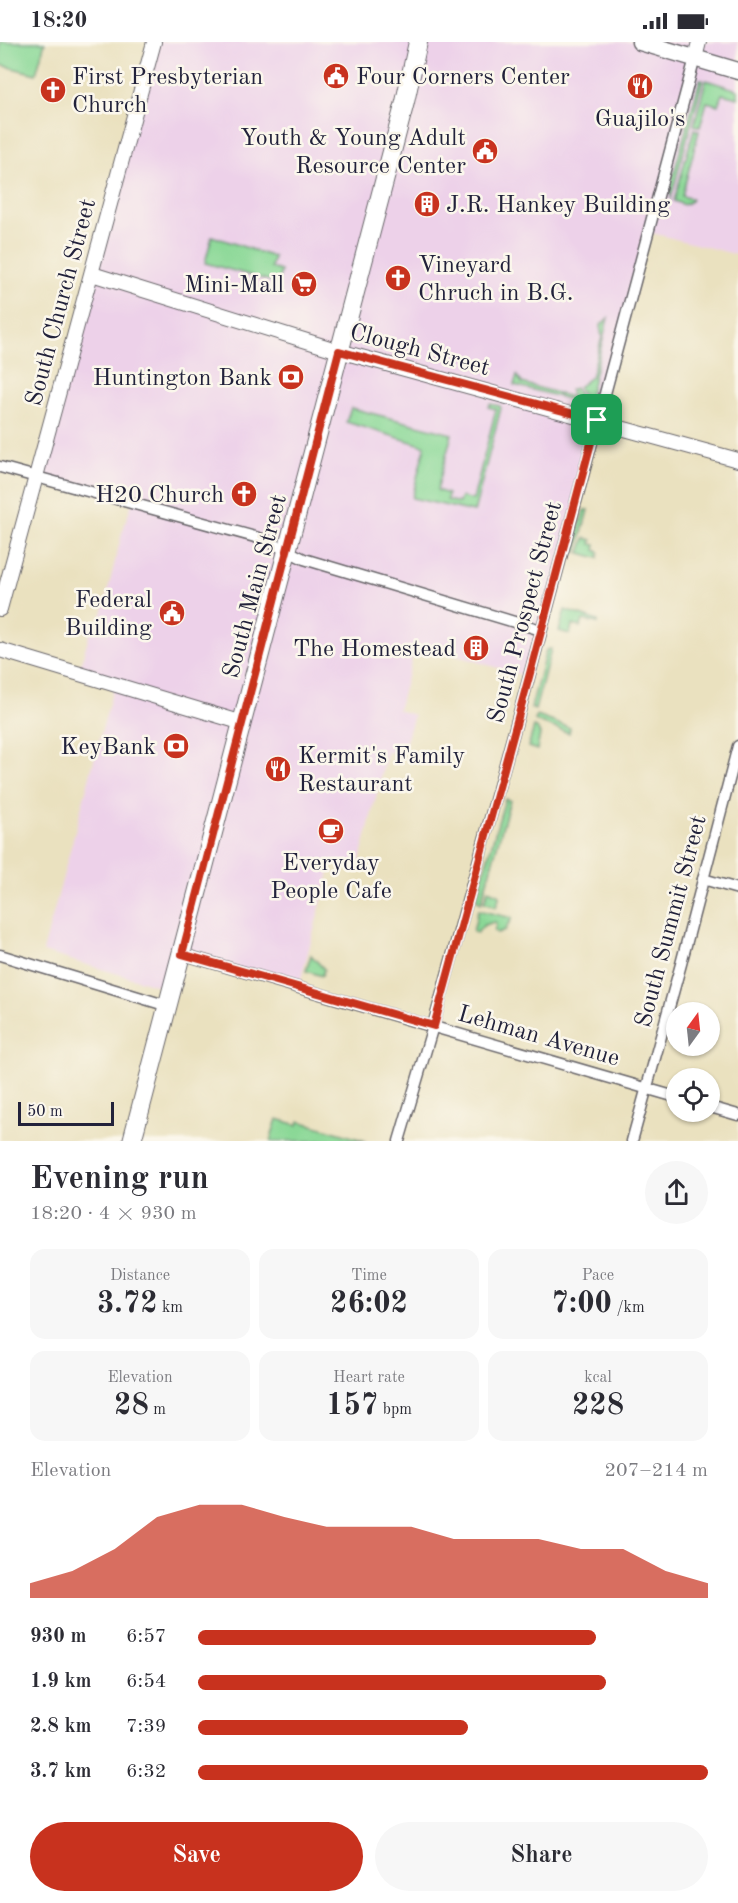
<!DOCTYPE html>
<html lang="en">
<head>
<meta charset="utf-8">
<style>
	body { margin:0; font-family:"Old Standard TT",serif; background:#f7f7f7; color:#2b2b33; height:100vh; display:flex; flex-direction:column; font-size:22px; white-space:nowrap }
	* { box-sizing:border-box; margin:0 }
	p { font-size:20px; color:#7c7c81 }
	.icon { flex:none; width:33px; height:33px; fill:none; stroke:currentColor; stroke-width:2; stroke-linecap:round; stroke-linejoin:round }
	.map { position:relative; height:1099px; overflow:hidden }
	.side { display:flex; flex-direction:column; background:#fff; flex:1 }
	.side>* { flex:none }
	.needle { width:39px; rotate:15deg }
	.controls { position:absolute; left:666px; top:960px; display:grid; gap:12px }
	.controls a { display:grid; place-items:center; width:54px; height:54px; border-radius:50%; background:#fff; box-shadow:0 2px 4px #0004; font-size:30px }
	.scale { position:absolute; left:18px; bottom:15px; width:96px; box-sizing:border-box; padding-left:6px; border:3px solid #22223b; border-top:0; font-size:16px; line-height:21px; white-space:nowrap; color:#22223b; -webkit-text-stroke:4px #fbf7ec; paint-order:stroke }
	.pin { position:absolute; display:grid; place-items:center; width:51px; height:51px; color:#fff; margin:-26px; border-radius:12px; box-shadow:0 3px 9px #0006 }
	.round { display:grid; place-items:center; flex:none; width:63px; height:63px; border-radius:32px; background:#f7f7f7 }
	.head { display:flex; align-items:center; justify-content:space-between; height:102px; padding:0 30px }
	h1 { font-size:33px; font-weight:700; line-height:45px }
	.stats { display:grid; grid-template-columns:repeat(3,1fr); gap:9px; height:102px; padding:6px 30px }
	.stats div { display:grid; align-content:center; border-radius:15px; background:#f7f7f7; text-align:center }
	.stats b { font-size:30px; font-weight:700 }
	.stats small { font-size:16px; font-weight:400 }
	.stats p { font-size:16px }
	.chart { height:168px; padding:12px 30px }
	.chart p { display:flex; justify-content:space-between }
	.chart svg { width:100%; height:108px; margin-top:6px; fill:#c8321e; opacity:.7 }
	.primary-button { display:flex; gap:12px; margin-top:auto; padding:12px 30px }
	.primary-button a { flex:1; height:69px; border-radius:36px; background:#c8321e; color:#fff; font-size:24px; font-weight:700; line-height:69px; text-align:center }
	.primary-button a+a { background:#f7f7f7; color:#2b2b33 }
	ul { padding:0 30px; list-style:none; font-size:20px }
	li { display:grid; grid-template-columns:96px 72px 1fr; align-items:center; height:45px }
	li i { height:15px; border-radius:8px; background:#c8321e }
	.status { display:flex; justify-content:space-between; align-items:center; height:42px; padding:0 30px; background:#fff; direction:ltr }
	.status svg { height:16px; fill:currentColor }
	.map>svg:first-child { display:block }
	.built { fill:#edd1e9 }
	.green { fill:#8ad896; stroke:#567d68; stroke-width:1.5 }
	.lines { fill:none; stroke-linecap:round; stroke-linejoin:round }
	.minor-casing { stroke:#686569; stroke-width:13 }
	.tertiary-casing { stroke:#686569; stroke-width:16 }
	.secondary-casing { stroke:#686569; stroke-width:19 }
	.primary-casing { stroke:#686569; stroke-width:20 }
	.minor { stroke:#fff; stroke-width:10 }
	.tertiary { stroke:#fff; stroke-width:14 }
	.secondary { stroke:#fff; stroke-width:16 }
	.primary { stroke:#fff; stroke-width:18 }
	.route-casing { stroke:#fff; stroke-width:12 }
	.route { stroke:#c8321e; stroke-width:8 }
	.labels { text-anchor:middle; stroke-width:5; stroke-linejoin:round; paint-order:stroke }
	.poi-label { font-size:24px; fill:#22223b; stroke:#fbf7ec; text-anchor:end }
	.street-label { font-size:24px; fill:#22223b; stroke:#fbf7ec }
</style>
</head>
<body>
<div class="status"><b>18:20</b><svg viewBox="0 0 49 12"><path d="M0 12V9h3v3zM5 12V6h3v6zM10 12V3h3v9zM15 12V0h3v12zM26 1h20v11H26zM47 4h2v5h-2z"/></svg></div>
<div class="map">
<svg width="738" height="1099" viewBox="0 0 738 1099">
	<rect width="100%" height="100%" fill="#fbf7ec"/>
	<filter id="ink" filterUnits="userSpaceOnUse"><feTurbulence type="fractalNoise" baseFrequency=".0167" numOctaves="2"/><feDisplacementMap in="SourceGraphic" scale="12" xChannelSelector="R" yChannelSelector="G"/><feConvolveMatrix kernelMatrix="1 2 1 2 8 2 1 2 1" color-interpolation-filters="sRGB"/></filter>
	<filter id="wash" filterUnits="userSpaceOnUse"><feTurbulence type="fractalNoise" baseFrequency=".008" numOctaves="4" result="noise"/><feDisplacementMap in="SourceGraphic" scale="24" xChannelSelector="R" yChannelSelector="G"/><feGaussianBlur stdDeviation="1.35" result="paint"/><feColorMatrix in="noise" values="0 0 0 0 0 0 0 0 0 0 0 0 0 0 0 0 0 1.4 0 .05"/><feComposite in="paint" operator="in"/></filter>
	<g filter="url(#wash)">
		<rect width="100%" height="100%" fill="#eae1bf"/>
		<polygon class="built" points="154,0 738,0 738,213 648,190 529,635 416,602 398,668 414,673 404,706 387,711 358,826 332,819 299,945 182,912 173,948 43,910 114,643 78,631 91,587 102,572 122,491 132,461 35,435"/>
		<g class="green">
			<polygon points="0,0 45,0 36,32 0,23"/>
			<polygon points="700,37 703,38 671,156 669,148"/>
			<polygon points="706,38 738,48 738,56 722,52 718,63 707,60 700,85 694,83"/>
			<polygon points="694,87 699,89 682,154 692,157 691,159 684,163 674,159"/>
			<polygon points="212,194 274,215 271,226 281,229 278,241 205,221"/>
			<polygon points="608,276 589,356 586,360 578,345 591,335 602,295 600,284"/>
			<polygon points="517,333 522,341 571,355 570,348 575,346 583,361 514,343"/>
			<polygon points="490,362 500,364 501,366 474,470 412,456 425,404 346,380 351,366 452,392 437,448 448,452 447,458 459,461 461,455 473,458 496,367 488,365"/>
			<polygon points="584,468 588,468 577,510 573,506"/>
			<polygon points="585,496 592,498 591,502 596,503 595,508 599,510 598,516 580,511"/>
			<polygon points="565,568 598,579 598,581 583,578 581,585 572,583 570,592 559,589"/>
			<polygon points="551,607 535,668 531,666 546,608"/>
			<polygon points="537,674 570,686 569,691 538,680 535,678"/>
			<polygon points="534,685 537,686 540,692 537,708 528,705"/>
			<polygon points="505,757 510,758 481,861 476,857"/>
			<polygon points="488,848 500,853 496,865 484,860"/>
			<polygon points="478,868 512,876 505,888 497,891 494,889 496,883 495,880 484,883 477,891 473,890"/>
			<polygon points="311,913 324,927 322,934 306,929"/>
			<polygon points="277,1077 298,1083 299,1079 366,1099 270,1099"/>
		</g>
	</g>
	<g filter="url(#ink)">
		<g class="lines">
			<defs>
				<g id="minor">
					<polyline points="0,425 266,498 304,517 541,588"/>
					<polyline points="703,837 738,847"/>
					<polyline points="182,912 676,1055"/>
					<polyline points="0,913 168,964"/>
					<polyline points="710,1065 738,1073"/>
					<polyline points="399,1099 433,984 529,635 695,16"/>
					<polyline points="632,1099 681,922 738,704"/>
				</g>
				<g id="tertiary">
					<polyline points="695,16 699,0"/>
					<polyline points="92,232 339,309 738,418"/>
					<polyline points="0,567 154,0"/>
					<polyline points="0,608 243,681"/>
				</g>
				<polyline id="secondary" points="640,0 738,29"/>
				<polyline id="primary" points="132,1099 405,60 418,0"/>
			</defs>
			<use href="#minor" class="minor-casing"/>
			<use href="#tertiary" class="tertiary-casing"/>
			<use href="#secondary" class="secondary-casing"/>
			<use href="#primary" class="primary-casing"/>
			<use href="#minor" class="minor"/>
			<use href="#tertiary" class="tertiary"/>
			<use href="#secondary" class="secondary"/>
			<use href="#primary" class="primary"/>
		</g>
	</g>
	<g class="lines" filter="url(#ink)">
		<defs>
			<polygon id="route" points="339,309 597,378 529,635 434,984 182,912"/>
		</defs>
		<use href="#route" class="route-casing"/>
		<use href="#route" class="route"/>
	</g>
	<defs>
		<symbol id="civic-disc" viewBox="-11 -11 22 22"><circle r="9.5" fill="#c8321e" stroke="#fbf7ec"/><path d="M-.6-6.5H3V-4.5H.6V-3L4-1V1h2V6H-6V1h2V-1L-.6-3ZM-1.2 2.5V6h2.4V2.5Z" fill="#fff"/></symbol>
		<symbol id="restaurant-disc" viewBox="-11 -11 22 22"><circle r="9.5" fill="#c8321e" stroke="#fbf7ec"/><path d="M-5-6h1v4h1v-4h1v4h1v-4h1v5L-1.5 .5V6h-2V.5L-5-1ZM5-6V6H3V1.5H1.5Q1.5-4 5-6Z" fill="#fff"/></symbol>
		<symbol id="church-disc" viewBox="-11 -11 22 22"><circle r="9.5" fill="#c8321e" stroke="#fbf7ec"/><path d="M-1.2-6h2.4v3.5h3.3v2.4h-3.3V6h-2.4V-.1h-3.3v-2.4h3.3Z" fill="#fff"/></symbol>
		<symbol id="building-disc" viewBox="-11 -11 22 22"><circle r="9.5" fill="#c8321e" stroke="#fbf7ec"/><path d="M-4-6H4V6H1V3H-1V6H-4ZM-2.5-4.3h1.7v1.8h-1.7ZM.8-4.3h1.7v1.8H.8ZM-2.5-1h1.7V.8h-1.7ZM.8-1h1.7V.8H.8Z" fill="#fff"/></symbol>
		<symbol id="supermarket-disc" viewBox="-11 -11 22 22"><circle r="9.5" fill="#c8321e" stroke="#fbf7ec"/><path d="M-6-5.5h2.5l.6 2H6L4.5 2H-2.5L-4.4-4H-6ZM-1.5 3.2a1.3 1.3 0 1 0 .1 0ZM3 3.2a1.3 1.3 0 1 0 .1 0Z" fill="#fff"/></symbol>
		<symbol id="bank-disc" viewBox="-11 -11 22 22"><circle r="9.5" fill="#c8321e" stroke="#fbf7ec"/><path d="M-6-4H6V4H-6ZM0-2.3a2.3 2.3 0 1 0 0 4.6a2.3 2.3 0 1 0 0-4.6Z" fill="#fff"/></symbol>
		<symbol id="cafe-disc" viewBox="-11 -11 22 22"><circle r="9.5" fill="#c8321e" stroke="#fbf7ec"/><path d="M-5.5-4.5H6V0H3Q3 3.5 0 3.5H-2.5Q-5.5 3.5-5.5 0ZM3-3.2v2h1.7v-2ZM-6 4.5H4V6H-6Z" fill="#fff"/></symbol>
	</defs>
	<g fill-rule="evenodd">
		<use href="#civic-disc" x="321" y="19" width="30" height="30"/>
		<use href="#restaurant-disc" x="625" y="29" width="30" height="30"/>
		<use href="#church-disc" x="38" y="33" width="30" height="30"/>
		<use href="#civic-disc" x="470" y="94" width="30" height="30"/>
		<use href="#building-disc" x="412" y="147" width="30" height="30"/>
		<use href="#church-disc" x="383" y="221" width="30" height="30"/>
		<use href="#supermarket-disc" x="289" y="227" width="30" height="30"/>
		<use href="#bank-disc" x="276" y="320" width="30" height="30"/>
		<use href="#church-disc" x="229" y="437" width="30" height="30"/>
		<use href="#civic-disc" x="157" y="556" width="30" height="30"/>
		<use href="#building-disc" x="461" y="591" width="30" height="30"/>
		<use href="#bank-disc" x="161" y="689" width="30" height="30"/>
		<use href="#restaurant-disc" x="263" y="712" width="30" height="30"/>
		<use href="#cafe-disc" x="316" y="774" width="30" height="30"/>
	</g>
	<g class="labels">
		<g class="poi-label">
			<text x="72" y="42" text-anchor="start">First Presbyterian<tspan x="72" dy="28">Church</tspan></text>
			<text x="356" y="42" text-anchor="start">Four Corners Center</text>
			<text x="640" y="84" text-anchor="middle">Guajilo's</text>
			<text x="466" y="103">Youth &amp; Young Adult<tspan x="466" dy="28">Resource Center</tspan></text>
			<text x="446" y="170" text-anchor="start">J.R. Hankey Building</text>
			<text x="418" y="230" text-anchor="start">Vineyard<tspan x="418" dy="28">Chruch in B.G.</tspan></text>
			<text x="284" y="250">Mini-Mall</text>
			<text x="272" y="343">Huntington Bank</text>
			<text x="224" y="460">H20 Church</text>
			<text x="152" y="565">Federal<tspan x="152" dy="28">Building</tspan></text>
			<text x="456" y="614">The Homestead</text>
			<text x="156" y="712">KeyBank</text>
			<text x="298" y="721" text-anchor="start">Kermit's Family<tspan x="298" dy="28">Restaurant</tspan></text>
			<text x="331" y="828" text-anchor="middle">Everyday<tspan x="331" dy="28">People Cafe</tspan></text>
		</g>
		<g class="street-label">
			<text transform="translate(60 260) rotate(-75)" y="8">South Church Street</text>
			<text transform="translate(420 307) rotate(15)" y="8">Clough Street</text>
			<text transform="translate(254 544) rotate(-75)" y="8">South Main Street</text>
			<text transform="translate(524 570) rotate(-75)" y="8">South Prospect Street</text>
			<text transform="translate(670 879) rotate(-75)" y="8">South Summit Street</text>
			<text transform="translate(539 993) rotate(16)" y="8">Lehman Avenue</text>
		</g>
	</g>
</svg>
<div class="controls">
<a><svg class="needle" viewBox="-14 -14 28 28"><path d="M0-13l5 13h-10z" fill="#e53935"/><path d="M0 13l5-13h-10z" fill="#7c7c81"/></svg></a>
<a><svg class="icon" aria-label="locate" viewBox="0 0 24 24"><circle cx="12" cy="12" r="6"/><path d="M12 2v4M12 18v4M2 12h4M18 12h4"/></svg></a>
</div>
<div class="scale">50 m</div>
<div class="pin" style="left:597px;top:378px;background:#1e9e55"><svg class="icon" aria-label="arrive" viewBox="0 0 24 24"><path d="M6 21V4h12l-3 4 3 4H6"/></svg></div>
</div>
<section class="side">
<div class="head"><div><h1>Evening run</h1><p>18:20 · 4 × 930 m</p></div><a class="round"><svg class="icon" aria-label="share" viewBox="0 0 24 24"><path d="M12 15V3M7 8l5-5 5 5M5 13v7h14v-7"/></svg></a></div>
<div class="stats">
<div><p>Distance</p><b>3.72<small> km</small></b></div>
<div><p>Time</p><b>26:02</b></div>
<div><p>Pace</p><b>7:00<small> /km</small></b></div>
</div>
<div class="stats">
<div><p>Elevation</p><b>28<small> m</small></b></div>
<div><p>Heart rate</p><b>157<small> bpm</small></b></div>
<div><p>kcal</p><b>228</b></div>
</div>
<div class="chart"><p><span>Elevation</span>207–214 m</p>
<svg viewBox="0 0 160 44" preserveAspectRatio="none"><path d="M0 44V38L10 33L20 24L30 11L40 6L50 6L60 11L70 15L80 15L90 15L100 20L110 20L120 20L130 24L140 24L150 33L160 38V44z"/></svg>
</div>
<ul>
<li><b>930 m</b>6:57<i style="width:78%"></i></li>
<li><b>1.9 km</b>6:54<i style="width:80%"></i></li>
<li><b>2.8 km</b>7:39<i style="width:53%"></i></li>
<li><b>3.7 km</b>6:32<i style="width:100%"></i></li>
</ul>
<div class="primary-button"><a>Save</a><a>Share</a></div>
</section>
</body>
</html>
